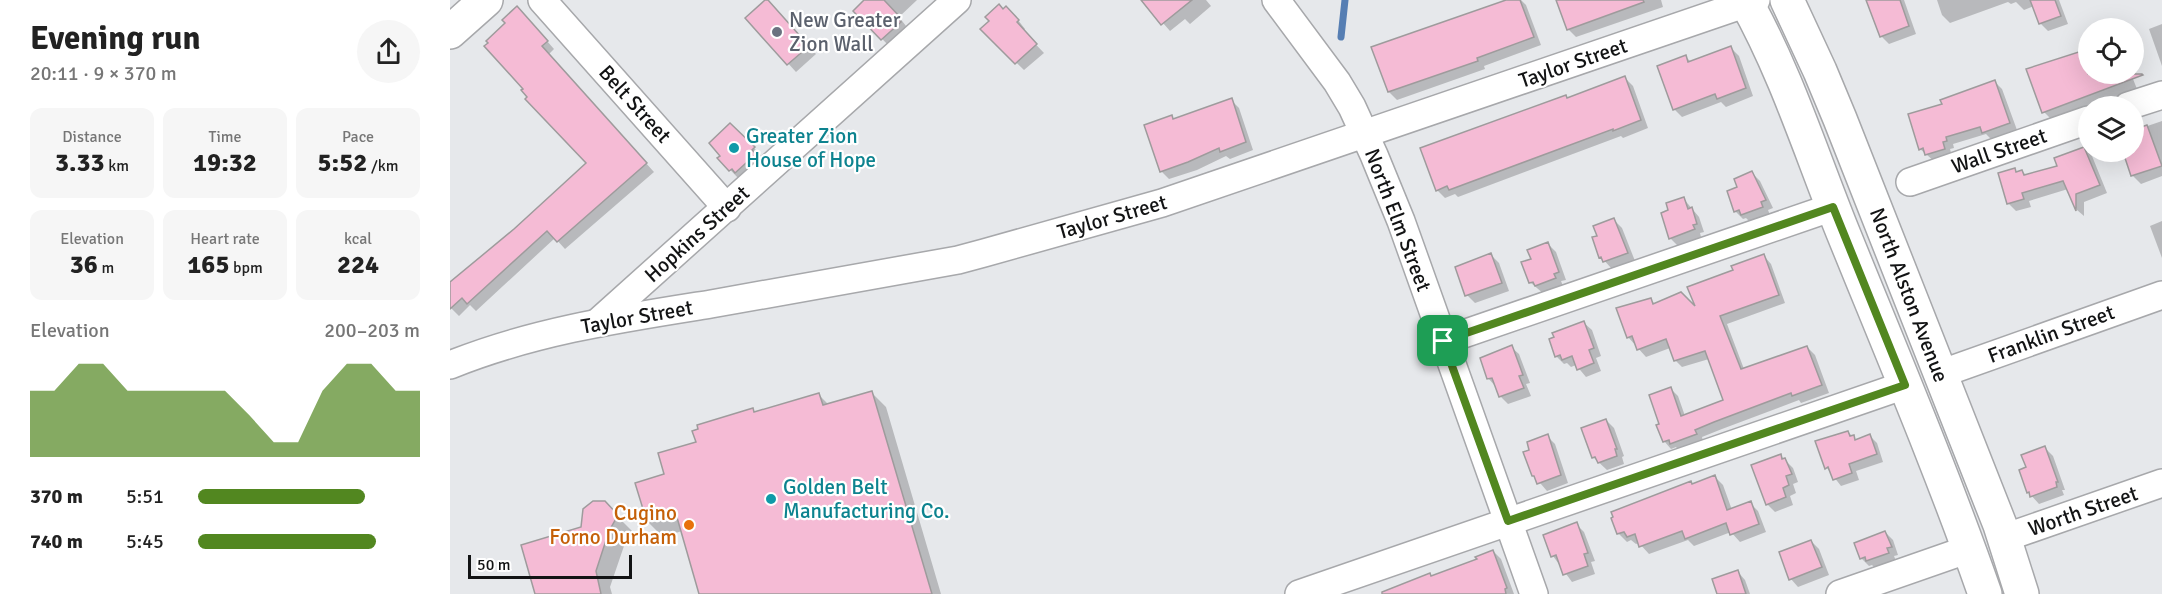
<!DOCTYPE html>
<html lang="en">
<head>
<meta charset="utf-8">
<style>
	body { margin:0; font-family:Signika,sans-serif; background:#f6f6f6; color:#222; height:100vh; display:flex; flex-direction:column; font-size:22px; white-space:nowrap }
	* { box-sizing:border-box; margin:0 }
	p { font-size:20px; color:#767676 }
	.icon { flex:none; width:33px; height:33px; fill:none; stroke:currentColor; stroke-width:2; stroke-linecap:round; stroke-linejoin:round }
	.map { position:relative; flex:1; overflow:hidden }
	.drawer { display:flex; flex-direction:column; background:#fff; width:450px }
	.drawer>* { flex:none }
	.tools { position:absolute; left:1628px; top:18px; display:grid; gap:12px }
	.tools a { display:grid; place-items:center; width:66px; height:66px; border-radius:50%; background:#fff; box-shadow:0 6px 24px #0002; font-size:30px }
	.scale { position:absolute; left:18px; bottom:15px; width:164px; box-sizing:border-box; padding-left:6px; border:3px solid #121314; border-top:0; font-size:16px; line-height:21px; white-space:nowrap; color:#121314; -webkit-text-stroke:4px #fff; paint-order:stroke }
	.pin { position:absolute; display:grid; place-items:center; width:51px; height:51px; color:#fff; margin:-26px; border-radius:12px; box-shadow:0 3px 9px #0006 }
	.round { display:grid; place-items:center; flex:none; width:63px; height:63px; border-radius:32px; background:#f6f6f6 }
	.overview { display:flex; align-items:center; justify-content:space-between; height:102px; padding:0 30px }
	h1 { font-size:33px; font-weight:800; line-height:45px }
	.metrics { display:grid; grid-template-columns:repeat(3,1fr); gap:9px; height:102px; padding:6px 30px }
	.metrics div { display:grid; align-content:center; border-radius:12px; background:#f6f6f6; text-align:center }
	.metrics b { font-size:26px; font-weight:800 }
	.metrics small { font-size:16px; font-weight:400 }
	.metrics p { font-size:16px }
	.chart { height:168px; padding:12px 30px }
	.chart p { display:flex; justify-content:space-between }
	.chart svg { width:100%; height:108px; margin-top:6px; fill:#528720; opacity:.7 }
	ul { padding:0 30px; list-style:none; font-size:20px }
	li { display:grid; grid-template-columns:96px 72px 1fr; align-items:center; height:45px }
	li i { height:15px; border-radius:8px; background:#528720 }
	main { display:flex; flex:1; min-height:0 }
	.map>svg:first-child { display:block }
	.shadow { fill:#0003 }
	.lines { fill:none; stroke-linecap:round; stroke-linejoin:round }
	.stream { stroke:#567eb3; stroke-width:7 }
	.building { fill:#f5bbd5; stroke:#9e9b9c; stroke-width:1.5 }
	.minor-casing { stroke:#a7a8ab; stroke-width:30 }
	.tertiary-casing { stroke:#a7a8ab; stroke-width:36 }
	.secondary-casing { stroke:#a7a8ab; stroke-width:36 }
	.minor { stroke:#fff; stroke-width:27 }
	.tertiary { stroke:#fff; stroke-width:33 }
	.secondary { stroke:#fff; stroke-width:33 }
	.route-casing { stroke:#fff; stroke-width:12 }
	.route { stroke:#528720; stroke-width:8 }
	.worship-dot { fill:#6b7280; stroke:#fff; stroke-width:2 }
	.culture-dot { fill:#0f9aa8; stroke:#fff; stroke-width:2 }
	.food-dot { fill:#e8710a; stroke:#fff; stroke-width:2 }
	.labels { text-anchor:middle; stroke-width:4.5; stroke-linejoin:round; paint-order:stroke }
	.worship-label { font-size:21px; fill:#5b616d; stroke:#fff; text-anchor:start }
	.street-label { font-size:21px; fill:#121314; stroke:#fff }
	.culture-label { font-size:21px; fill:#0d838f; stroke:#fff; text-anchor:start }
	.food-label { font-size:21px; fill:#c56008; stroke:#fff; text-anchor:end }
</style>
</head>
<body>
<main>
<section class="drawer">
<div class="overview"><div><h1>Evening run</h1><p>20:11 · 9 × 370 m</p></div><a class="round"><svg class="icon" aria-label="share" viewBox="0 0 24 24"><path d="M12 15V3M7 8l5-5 5 5M5 13v7h14v-7"/></svg></a></div>
<div class="metrics">
<div><p>Distance</p><b>3.33<small> km</small></b></div>
<div><p>Time</p><b>19:32</b></div>
<div><p>Pace</p><b>5:52<small> /km</small></b></div>
</div>
<div class="metrics">
<div><p>Elevation</p><b>36<small> m</small></b></div>
<div><p>Heart rate</p><b>165<small> bpm</small></b></div>
<div><p>kcal</p><b>224</b></div>
</div>
<div class="chart"><p><span>Elevation</span>200–203 m</p>
<svg viewBox="0 0 160 44" preserveAspectRatio="none"><path d="M0 44V17L10 17L20 6L30 6L40 17L50 17L60 17L70 17L80 17L90 27L100 38L110 38L120 17L130 6L140 6L150 17L160 17V44z"/></svg>
</div>
<ul>
<li><b>370 m</b>5:51<i style="width:75%"></i></li>
<li><b>740 m</b>5:45<i style="width:80%"></i></li>
</ul>
</section>
<div class="map">
<svg width="1712" height="594" viewBox="0 0 1712 594">
	<rect width="100%" height="100%" fill="#e6e8eb"/>
	<g class="shadow">
		<polygon points="416,0 467,0 449,17 456,26 455,27 458,31 440,47 405,11"/>
		<polygon points="693,0 756,0 761,6 740,24 735,19 720,31"/>
		<polygon points="1060,0 1071,0 1076,5 1091,45 1034,66 1035,69 947,100 939,92 923,48"/>
		<polygon points="1108,0 1211,0 1213,7 1126,37 1118,29"/>
		<polygon points="1418,0 1454,0 1466,34 1439,44 1431,36"/>
		<polygon points="1487,0 1609,0 1618,24 1598,31 1590,23 1584,6 1574,10 1566,2 1561,4 1558,2 1500,23 1492,15"/>
		<polygon points="324,8 366,54 346,72 297,18"/>
		<polygon points="553,10 564,15 575,29 573,31 594,53 574,70 532,29"/>
		<polygon points="75,16 104,49 98,55 204,172 115,249 105,238 26,311 20,305 9,316 0,307 0,285 138,163"/>
		<polygon points="1712,24 1712,66 1699,29"/>
		<polygon points="1281,48 1289,56 1303,96 1276,107 1271,102 1232,117 1224,109 1236,57 1241,62"/>
		<polygon points="1638,50 1638,74 1681,74 1687,89 1602,120 1594,112"/>
		<polygon points="1175,78 1183,86 1198,128 1173,138 1171,136 1008,197 1005,194 995,198 987,190 1116,97 1118,99"/>
		<polygon points="1545,82 1552,89 1567,130 1541,139 1536,134 1503,144 1504,148 1500,149 1502,156 1484,161 1470,149 1494,105"/>
		<polygon points="781,100 789,108 803,150 780,159 776,156 747,170 719,179 711,171 722,117 725,120"/>
		<polygon points="1712,121 1712,176 1691,184 1683,176 1674,152 1683,152 1683,131"/>
		<polygon points="280,125 312,156 309,159 312,163 294,179 290,176 288,178 269,158 272,156"/>
		<polygon points="1634,148 1642,156 1657,193 1634,202 1634,216 1627,210 1618,189 1579,201 1581,207 1566,211 1558,203 1564,170 1567,173 1572,171 1577,176 1609,167"/>
		<polygon points="1302,173 1310,181 1323,208 1318,210 1320,215 1300,222 1296,218 1293,219 1285,211 1288,188"/>
		<polygon points="1233,198 1249,217 1254,232 1250,233 1251,237 1228,246 1220,238 1220,211"/>
		<polygon points="1164,220 1172,228 1185,261 1162,269 1151,257 1149,237"/>
		<polygon points="1712,221 1712,258 1700,226"/>
		<polygon points="1098,244 1106,252 1116,280 1111,281 1113,286 1094,294 1081,283 1073,263 1083,260"/>
		<polygon points="1041,255 1049,263 1059,291 1025,303 1017,295 1006,268"/>
		<polygon points="1314,256 1321,264 1335,303 1277,324 1294,369 1357,347 1365,355 1379,393 1351,403 1349,400 1272,429 1252,437 1253,441 1229,451 1226,447 1221,449 1214,441 1211,424 1221,389 1228,396 1235,416 1275,401 1259,359 1232,367 1225,360 1220,348 1196,357 1178,337 1201,300 1205,304 1248,312 1284,271"/>
		<polygon points="1134,323 1142,330 1151,356 1146,358 1151,371 1136,377 1126,365 1121,367 1117,363 1114,364 1106,356"/>
		<polygon points="1061,347 1069,354 1080,383 1076,384 1081,396 1058,404 1050,396 1046,387 1038,378"/>
		<polygon points="421,392 436,407 491,594 250,594 232,531 213,537 198,522 216,476 248,443 303,410 306,413 369,395 379,405"/>
		<polygon points="1156,420 1164,428 1174,456 1172,457 1174,464 1157,470 1143,457"/>
		<polygon points="1398,432 1407,441 1420,436 1427,443 1433,462 1406,471 1409,480 1391,486 1377,468"/>
		<polygon points="1097,436 1105,444 1118,483 1097,491 1084,476"/>
		<polygon points="1595,448 1603,456 1615,490 1612,490 1614,495 1589,504 1578,492 1577,468"/>
		<polygon points="1330,455 1343,468 1348,482 1343,484 1346,493 1340,496 1343,505 1325,512 1317,504"/>
		<polygon points="1265,477 1273,485 1282,510 1300,503 1308,511 1316,532 1290,542 1281,532 1244,546 1238,540 1199,554 1189,543 1186,544 1181,540 1177,542 1169,534 1163,519 1241,482 1243,485"/>
		<polygon points="154,503 182,531 174,546 160,587 162,594 86,594 132,528"/>
		<polygon points="1126,524 1134,532 1145,561 1141,562 1145,574 1122,582 1103,556"/>
		<polygon points="1435,532 1443,540 1448,555 1444,556 1446,561 1425,568 1422,565 1419,566 1411,558"/>
		<polygon points="1361,541 1369,549 1379,575 1348,587 1341,579"/>
		<polygon points="1043,551 1051,559 1064,594 949,594 982,577 1029,560"/>
		<polygon points="1288,572 1295,580 1300,594 1269,594"/>
	</g>
	<g class="lines">
		<polyline class="stream" points="891,37 895,0"/>
	</g>
	<g class="building">
		<polygon points="315,0 318,0 359,46 337,65 295,18"/>
		<polygon points="414,0 434,0 450,17 448,18 451,22 431,40 403,11"/>
		<polygon points="691,0 742,0 711,25"/>
		<polygon points="1056,0 1070,0 1084,37 1027,58 1028,61 938,92 921,47"/>
		<polygon points="1106,0 1193,0 1194,2 1117,30"/>
		<polygon points="1416,0 1450,0 1459,26 1430,37"/>
		<polygon points="1580,0 1605,0 1611,16 1589,24"/>
		<polygon points="549,4 553,9 556,6 569,20 567,22 587,44 565,64 530,29 539,21 535,17"/>
		<polygon points="67,6 98,41 92,46 197,163 107,242 97,231 17,304 12,298 0,309 0,282 64,229 136,163 75,99 77,97 71,90 73,89 34,46 38,43 36,41 55,23 52,20"/>
		<polygon points="1281,46 1296,88 1267,99 1265,94 1223,110 1207,66 1236,55 1238,62"/>
		<polygon points="1638,49 1638,74 1692,74 1693,75 1592,113 1576,69"/>
		<polygon points="1175,76 1191,120 1163,131 1163,129 999,190 997,186 986,191 970,148 1116,95 1117,98"/>
		<polygon points="1545,80 1560,123 1532,133 1530,127 1496,137 1497,141 1493,142 1495,149 1475,155 1473,148 1469,150 1458,114 1492,104 1490,100"/>
		<polygon points="782,98 796,142 770,152 769,148 738,162 710,172 694,125 722,115 723,119"/>
		<polygon points="280,123 305,147 302,150 306,154 285,173 282,169 279,171 267,158 270,156 259,143"/>
		<polygon points="1697,125 1712,166 1681,176 1673,152 1683,152 1683,130"/>
		<polygon points="1634,147 1650,185 1626,194 1626,211 1613,181 1572,193 1574,199 1557,204 1548,173 1565,168 1566,172 1572,170 1574,175 1607,166 1604,158"/>
		<polygon points="1302,171 1316,200 1311,202 1313,207 1291,215 1289,210 1284,212 1277,191 1287,187 1284,179"/>
		<polygon points="1234,197 1238,209 1242,207 1247,224 1243,225 1245,229 1219,239 1211,213 1218,210 1216,203"/>
		<polygon points="1164,218 1178,253 1153,262 1151,257 1149,258 1142,237 1147,236 1143,226"/>
		<polygon points="1098,242 1109,272 1104,274 1106,278 1085,286 1083,282 1079,283 1071,262 1081,259 1077,250"/>
		<polygon points="1041,253 1052,283 1015,296 1005,267"/>
		<polygon points="1314,254 1329,295 1270,316 1291,369 1357,346 1372,385 1342,396 1341,393 1264,422 1245,430 1247,434 1220,444 1219,440 1213,442 1206,425 1209,424 1199,395 1221,387 1231,416 1273,400 1255,351 1224,361 1216,339 1187,350 1182,336 1177,338 1166,308 1201,298 1203,304 1231,292 1245,306 1237,287 1283,270 1281,266"/>
		<polygon points="1134,321 1144,348 1139,350 1144,363 1127,370 1122,356 1112,360 1110,355 1105,357 1099,339 1104,337 1102,333"/>
		<polygon points="1062,345 1073,375 1069,376 1074,388 1049,397 1042,378 1037,379 1030,358"/>
		<polygon points="422,391 482,594 249,594 226,514 197,522 185,483 214,474 208,453 246,442 242,431 248,429 247,425 303,408 304,412 369,393 373,405"/>
		<polygon points="1156,419 1167,449 1165,449 1167,456 1148,463 1145,457 1142,458 1131,428"/>
		<polygon points="1398,431 1400,436 1404,435 1405,440 1420,434 1427,454 1399,464 1402,473 1383,480 1378,467 1375,469 1365,441"/>
		<polygon points="1098,434 1111,475 1087,484 1084,476 1082,476 1073,452 1079,450 1077,442"/>
		<polygon points="1595,446 1608,482 1606,482 1607,487 1580,497 1579,492 1577,493 1569,470 1576,467 1571,455"/>
		<polygon points="1331,454 1332,459 1335,458 1342,474 1336,476 1339,485 1333,488 1336,497 1316,505 1301,465"/>
		<polygon points="1265,475 1277,510 1301,501 1309,524 1280,535 1276,523 1235,539 1232,531 1189,547 1185,534 1177,537 1174,532 1167,534 1161,518 1163,517 1161,512 1241,481 1242,484"/>
		<polygon points="143,501 155,501 168,515 159,531 146,571 151,594 85,594 71,545 131,527 133,509"/>
		<polygon points="1127,522 1138,553 1134,554 1138,566 1113,575 1106,555 1101,557 1093,535"/>
		<polygon points="1435,531 1442,547 1437,548 1439,553 1416,561 1415,557 1410,559 1404,543"/>
		<polygon points="1361,540 1372,567 1339,580 1329,552"/>
		<polygon points="1043,550 1057,588 1055,589 1056,594 932,594 932,592 980,573 981,576 1027,559 1025,557"/>
		<polygon points="1288,570 1296,594 1267,594 1262,579"/>
	</g>
	<g class="lines">
		<defs>
			<g id="minor">
				<polyline points="92,0 277,208"/>
				<polyline points="826,0 887,82 902,107 924,155 951,221 1084,594"/>
				<polyline points="1678,106 1712,95"/>
				<polyline points="1460,182 1638,120"/>
				<polyline points="147,323 507,0"/>
				<polyline points="993,341 1383,207"/>
				<path d="M0,365C84,331 173,318 261,304C344,290 426,275 508,260L534,253L712,203L1306,0"/>
				<polyline points="1490,374 1712,295"/>
				<polyline points="1554,538 1712,483"/>
				<polyline points="849,594 1455,385"/>
				<polyline points="1390,594 1519,549"/>
			</g>
			<polyline id="tertiary" points="0,32 36,0"/>
			<g id="secondary">
				<path d="M1295,0C1336,73 1361,153 1392,230C1441,351 1492,471 1535,594"/>
				<polyline points="1337,0 1370,71 1390,119 1550,525 1572,594"/>
			</g>
		</defs>
		<use href="#minor" class="minor-casing"/>
		<use href="#tertiary" class="tertiary-casing"/>
		<use href="#secondary" class="secondary-casing"/>
		<use href="#minor" class="minor"/>
		<use href="#tertiary" class="tertiary"/>
		<use href="#secondary" class="secondary"/>
	</g>
	<g class="lines">
		<defs>
			<polygon id="route" points="1383,207 1455,385 1058,521 993,341"/>
		</defs>
		<use href="#route" class="route-casing"/>
		<use href="#route" class="route"/>
	</g>
	<circle class="worship-dot" cx="327" cy="32" r="6"/>
	<g class="culture-dot">
		<circle cx="284" cy="148" r="6"/>
		<circle cx="321" cy="499" r="6"/>
	</g>
	<circle class="food-dot" cx="239" cy="525" r="6"/>
	<g class="labels">
		<g class="worship-label">
			<text x="339" y="27">New Greater<tspan x="339" dy="24">Zion Wall</tspan></text>
		</g>
		<g class="street-label">
			<text transform="translate(1123 63) rotate(-19)" y="7">Taylor Street</text>
			<text transform="translate(185 104) rotate(48)" y="7">Belt Street</text>
			<text transform="translate(1549 151) rotate(-19)" y="7">Wall Street</text>
			<text transform="translate(662 217) rotate(-16)" y="7">Taylor Street</text>
			<text transform="translate(948 220) rotate(69)" y="7">North Elm Street</text>
			<text transform="translate(247 234) rotate(-42)" y="7">Hopkins Street</text>
			<text transform="translate(1459 295) rotate(69)" y="7">North Alston Avenue</text>
			<text transform="translate(187 317) rotate(-10)" y="7">Taylor Street</text>
			<text transform="translate(1601 334) rotate(-20)" y="7">Franklin Street</text>
			<text transform="translate(1633 511) rotate(-19)" y="7">Worth Street</text>
		</g>
		<g class="culture-label">
			<text x="296" y="143">Greater Zion<tspan x="296" dy="24">House of Hope</tspan></text>
			<text x="333" y="494">Golden Belt<tspan x="333" dy="24">Manufacturing Co.</tspan></text>
		</g>
		<g class="food-label">
			<text x="227" y="520">Cugino<tspan x="227" dy="24">Forno Durham</tspan></text>
		</g>
	</g>
</svg>
<div class="tools">
<a><svg class="icon" aria-label="locate" viewBox="0 0 24 24"><circle cx="12" cy="12" r="6"/><path d="M12 2v4M12 18v4M2 12h4M18 12h4"/></svg></a>
<a><svg class="icon" aria-label="layers" viewBox="0 0 24 24"><path d="M12 4l9 5-9 5-9-5zM3 14l9 5 9-5"/></svg></a>
</div>
<div class="scale">50 m</div>
<div class="pin" style="left:993px;top:341px;background:#1e9e55"><svg class="icon" aria-label="arrive" viewBox="0 0 24 24"><path d="M6 21V4h12l-3 4 3 4H6"/></svg></div>
</div>
</main>
</body>
</html>
